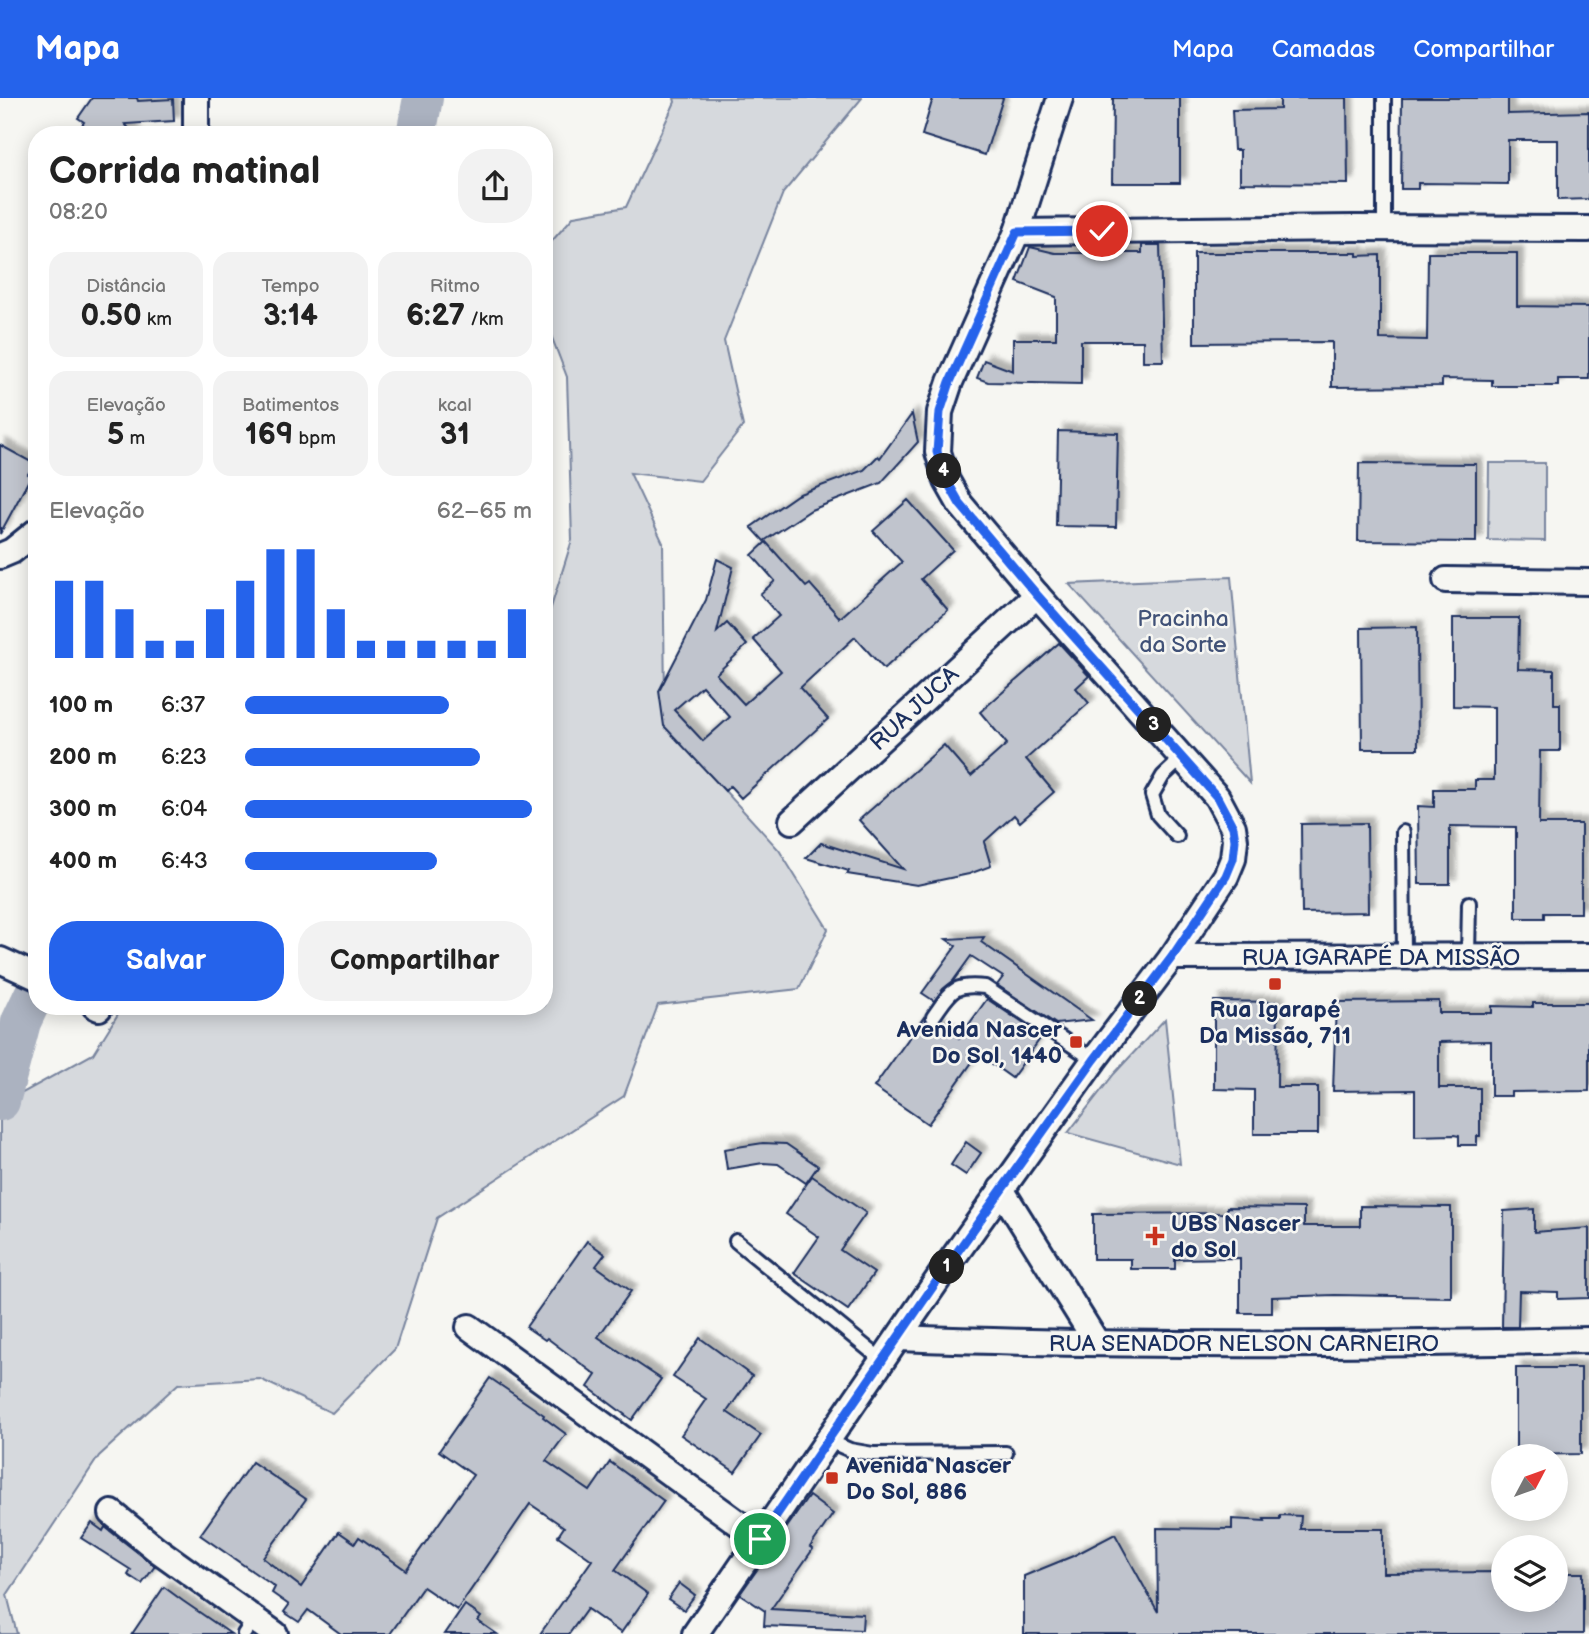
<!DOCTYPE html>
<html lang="pt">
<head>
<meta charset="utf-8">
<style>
	body { margin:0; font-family:"Balsamiq Sans",sans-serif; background:#f2f2f2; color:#222; height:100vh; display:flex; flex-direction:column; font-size:26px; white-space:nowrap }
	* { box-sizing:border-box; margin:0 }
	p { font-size:23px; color:#767676 }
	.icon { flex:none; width:38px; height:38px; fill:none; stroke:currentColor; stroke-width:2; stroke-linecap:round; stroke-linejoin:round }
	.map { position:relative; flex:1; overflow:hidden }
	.side { position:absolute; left:28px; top:28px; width:525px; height:889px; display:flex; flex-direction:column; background:#fff; border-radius:28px; box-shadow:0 4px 18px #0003 }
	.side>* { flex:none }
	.needle { width:46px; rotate:49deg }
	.fabs { position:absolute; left:1491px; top:1346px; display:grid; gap:14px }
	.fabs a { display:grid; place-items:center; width:77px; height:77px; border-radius:50%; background:#fff; box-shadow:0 4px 18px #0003; font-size:35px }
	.pin { position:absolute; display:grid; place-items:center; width:60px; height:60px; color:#fff; margin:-30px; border:4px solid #fff; border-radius:50%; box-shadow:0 2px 7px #0007 }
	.km { position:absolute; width:35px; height:35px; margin:-18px; border-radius:50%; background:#222; color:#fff; font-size:19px; line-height:35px; text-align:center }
	.round { display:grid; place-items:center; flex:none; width:74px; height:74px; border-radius:28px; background:#f2f2f2 }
	.headline { display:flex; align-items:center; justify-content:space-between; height:119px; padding:0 21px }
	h1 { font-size:38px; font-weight:700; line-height:52px }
	.figures { display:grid; grid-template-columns:repeat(3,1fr); gap:10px; height:119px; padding:7px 21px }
	.figures div { display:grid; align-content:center; border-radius:18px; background:#f2f2f2; text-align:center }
	.figures b { font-size:30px; font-weight:700 }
	.figures small { font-size:19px; font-weight:400 }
	.figures p { font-size:19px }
	.chart { height:196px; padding:14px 21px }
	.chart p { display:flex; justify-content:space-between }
	.chart svg { width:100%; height:126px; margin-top:7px; stroke:#2563eb; stroke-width:6 }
	.cta { display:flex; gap:14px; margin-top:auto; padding:14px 21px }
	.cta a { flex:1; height:80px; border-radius:28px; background:#2563eb; color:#fff; font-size:28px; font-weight:700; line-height:80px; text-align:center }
	.cta a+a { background:#f2f2f2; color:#222 }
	ul { padding:0 21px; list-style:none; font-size:23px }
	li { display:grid; grid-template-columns:112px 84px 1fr; align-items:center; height:52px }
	li i { height:18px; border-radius:9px; background:#2563eb }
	header { display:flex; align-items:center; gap:42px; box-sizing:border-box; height:98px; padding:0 35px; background:#2563eb; color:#fff }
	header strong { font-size:33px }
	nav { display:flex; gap:38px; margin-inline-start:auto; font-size:24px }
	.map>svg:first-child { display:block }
	.green { fill:#d6d9dd; stroke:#78849e; stroke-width:2 }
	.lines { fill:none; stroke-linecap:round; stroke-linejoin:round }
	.river { stroke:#abb2c0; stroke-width:40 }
	.building { fill:#c0c4cd; stroke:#1b2f5e; stroke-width:2; fill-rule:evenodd; filter:url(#shadow) }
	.service-casing { stroke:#1b2f5e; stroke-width:18 }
	.minor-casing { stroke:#1b2f5e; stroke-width:30 }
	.service { stroke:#f6f6f2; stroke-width:12 }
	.minor { stroke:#f6f6f2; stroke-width:24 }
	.route-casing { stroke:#fff; stroke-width:14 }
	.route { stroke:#2563eb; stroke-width:9 }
	.poi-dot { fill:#c8321e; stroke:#f6f6f2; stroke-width:2.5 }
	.labels { text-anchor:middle; stroke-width:5; stroke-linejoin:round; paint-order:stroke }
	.park-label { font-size:23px; fill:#405177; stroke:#f6f6f2 }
	.street-label { font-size:23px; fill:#1b2f5e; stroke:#f6f6f2 }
	.poi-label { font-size:23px; font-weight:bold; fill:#1b2f5e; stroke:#f6f6f2; text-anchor:start }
</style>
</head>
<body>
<header>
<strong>Mapa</strong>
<nav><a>Mapa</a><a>Camadas</a><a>Compartilhar</a></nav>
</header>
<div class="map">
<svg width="1589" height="1536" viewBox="0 0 1589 1536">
	<defs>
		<filter id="shadow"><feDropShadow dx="6" dy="-6" stdDeviation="2" flood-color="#0004"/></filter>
	</defs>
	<rect width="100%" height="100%" fill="#f6f6f2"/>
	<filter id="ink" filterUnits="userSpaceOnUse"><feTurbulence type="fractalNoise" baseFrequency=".0143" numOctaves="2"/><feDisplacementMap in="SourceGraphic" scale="14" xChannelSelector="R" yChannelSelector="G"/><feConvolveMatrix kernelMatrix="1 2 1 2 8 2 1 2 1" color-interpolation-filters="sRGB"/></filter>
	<g filter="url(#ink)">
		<g class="green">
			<polygon points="674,0 862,0 783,95 724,243 743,328 700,383 630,375 663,445 665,599 673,636 779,752 828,831 799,891 658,907 624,998 437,1120 395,1251 332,1315 260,1281 178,1286 99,1358 7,1497 17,1536 0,1536 0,1013 6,1004 93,956 123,908 544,908 544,532 572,442 567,279 544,219 544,152 574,118 626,109 675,4"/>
			<polygon points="1489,365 1545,365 1545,443 1488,442"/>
			<polygon points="1231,479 1250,685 1069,486"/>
			<polygon points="1165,921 1180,1066 1068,1035 1114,976"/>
		</g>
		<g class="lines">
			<g class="river">
				<polyline points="416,37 423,0"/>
				<polyline points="0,1003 21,924 37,890"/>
			</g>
		</g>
		<g class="building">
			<polygon points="92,0 137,0 138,3 173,1 174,23 125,26 135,37 89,37 80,30 84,24 78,20"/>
			<polygon points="933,0 1003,0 985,57 922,37"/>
			<polygon points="1113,0 1180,0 1180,85 1112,85"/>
			<polygon points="1280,0 1347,0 1348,86 1240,85 1240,52 1234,52 1232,12 1280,11"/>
			<polygon points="1402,0 1508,0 1508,16 1589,14 1589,101 1558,102 1558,42 1508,42 1508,86 1418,85 1418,91 1401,91"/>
			<polygon points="1142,147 1160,147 1163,263 1143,263 1143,243 1081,243 1081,286 988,284 977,280 984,262 1013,273 1013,241 1056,241 1056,199 1017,184 1030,149 1055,155 1142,155"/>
			<polygon points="1194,155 1357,155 1357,158 1380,157 1380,241 1427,242 1428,155 1517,155 1517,208 1589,209 1589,281 1558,281 1558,288 1492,288 1492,282 1442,281 1442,288 1332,289 1332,244 1194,245"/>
			<polygon points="912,316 918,344 881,385 811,412 764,443 751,429 797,397 864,372 878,358 880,360"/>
			<polygon points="1058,333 1118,335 1116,429 1056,428"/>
			<polygon points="0,347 35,366 28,376 31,378 0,436"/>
			<polygon points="1359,365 1476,366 1476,444 1358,443"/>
			<path d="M908,402L953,452L921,481L948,512L884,571L855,539L800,590L828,621L741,700L730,688L725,693L664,628L659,593L706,502L717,461L733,469L717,534L727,525L747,547L716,576L744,606L781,573L753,541L779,518L760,496L775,483L752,457L766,444L806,489L810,486L840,520L902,464L873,433ZM702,588L730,619L703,643L674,612Z"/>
			<polygon points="1453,520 1519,520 1518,571 1554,572 1554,606 1560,606 1560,653 1540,653 1539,726 1581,726 1581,815 1544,815 1544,820 1516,820 1516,729 1450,728 1450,786 1419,786 1418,708 1434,709 1434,691 1475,691 1475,682 1494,682 1494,609 1453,608"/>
			<polygon points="1417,529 1418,651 1362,651 1361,530"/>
			<polygon points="1059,545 1089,578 1076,590 1089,605 1026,661 1054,694 1020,724 1014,717 984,744 991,768 969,776 917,787 847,776 849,773 806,760 821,745 903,771 859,722 944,647 971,678 1007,646 980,614"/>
			<polygon points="1367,725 1368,814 1302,815 1301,726"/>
			<polygon points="984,839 981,844 1092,922 1056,926 997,887 1003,879 971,858 953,883 943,891 934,903 922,895 956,848 946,841"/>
			<polygon points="987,901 1042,938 1012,980 978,956 928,1026 874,989 924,919 929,926 939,925 959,940"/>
			<polygon points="1214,903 1278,904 1277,989 1318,989 1318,1036 1254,1036 1254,992 1214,991"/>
			<polygon points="1439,903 1439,915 1492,915 1492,908 1533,909 1533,905 1589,905 1589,993 1511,994 1511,998 1491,998 1491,943 1439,944 1439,990 1480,990 1480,1038 1477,1038 1477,1047 1459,1047 1459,1038 1454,1037 1415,1038 1415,992 1333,993 1336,904"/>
			<polygon points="966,1044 981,1055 966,1077 951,1067"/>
			<polygon points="763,1045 786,1046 818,1068 806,1085 778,1066 763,1065 727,1071 724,1051"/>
			<polygon points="812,1078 866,1115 840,1152 874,1175 848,1212 794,1175 819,1139 786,1116"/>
			<polygon points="1360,1108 1451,1109 1451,1199 1335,1197 1272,1199 1272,1215 1240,1215 1240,1160 1175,1161 1175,1171 1131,1171 1131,1161 1093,1161 1093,1116 1227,1115 1227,1109 1304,1110 1304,1128 1360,1128"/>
			<polygon points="1534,1111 1534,1134 1589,1130 1589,1200 1558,1201 1558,1194 1519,1193 1518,1229 1502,1229 1504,1113"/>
			<polygon points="587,1143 605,1156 596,1168 631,1193 598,1239 661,1281 632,1322 588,1289 596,1277 547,1240 545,1242 526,1229"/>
			<polygon points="700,1240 752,1278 727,1314 761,1337 735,1374 681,1337 706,1301 673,1279"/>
			<polygon points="1516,1270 1581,1270 1581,1356 1516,1357"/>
			<polygon points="490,1280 544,1317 543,1319 566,1336 546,1363 590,1393 610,1364 664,1403 615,1472 648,1496 621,1535 587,1511 569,1536 540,1536 592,1462 558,1438 564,1429 530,1406 457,1512 423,1489 390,1536 341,1536 308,1512 299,1524 284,1514 289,1507 272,1495 275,1489 200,1437 252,1364 306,1401 263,1460 301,1489 339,1434 355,1445 359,1439 406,1472 473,1377 439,1353"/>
			<polygon points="809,1398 833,1416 810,1449 813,1451 771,1511 863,1516 862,1532 764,1528 765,1513 740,1496"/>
			<polygon points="1280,1417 1301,1418 1300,1431 1383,1431 1383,1475 1503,1474 1503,1502 1556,1502 1556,1491 1559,1491 1559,1475 1583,1475 1583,1536 1024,1536 1024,1478 1073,1458 1115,1436 1158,1514 1157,1430 1232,1431 1232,1421 1265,1423 1264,1421 1280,1421"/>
			<polygon points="92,1425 103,1433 105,1429 155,1468 142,1486 128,1477 131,1472 81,1440"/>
			<polygon points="679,1485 695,1497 684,1512 668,1501"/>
			<polygon points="164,1489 183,1503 231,1536 132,1536"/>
			<polygon points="465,1507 481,1519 478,1523 497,1536 445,1536"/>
		</g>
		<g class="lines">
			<defs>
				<g id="service">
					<polyline points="1384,130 1384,0"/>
					<polyline points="1403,734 1404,859"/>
					<polyline points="1177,738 1158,717 1152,697 1163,678 1182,660"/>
					<polyline points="1468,858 1469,805"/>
					<path d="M933,919C951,894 952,885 985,889L1094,962"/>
					<polyline points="736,1143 883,1263"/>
					<polyline points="827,1342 850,1352 873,1356 1006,1355"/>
					<polyline points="244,1536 254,1521"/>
				</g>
				<g id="minor">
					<polyline points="196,0 196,37"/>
					<polyline points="1017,134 1354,130 1589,131"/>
					<polyline points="0,458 12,453 37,433"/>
					<polyline points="1446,482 1589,484"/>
					<polyline points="792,723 1037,497"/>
					<polyline points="1172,859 1589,858"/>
					<polyline points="0,862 37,879"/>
					<polyline points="95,908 99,910"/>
					<polyline points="1001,1091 1097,1245"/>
					<polyline points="469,1229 760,1441"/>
					<path d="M899,1240C1129,1249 1359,1247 1589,1242"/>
					<polyline points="112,1415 155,1450 275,1536"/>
					<polyline points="695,1536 945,1171 1094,962 1172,859 1226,778 1233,761 1235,742 1233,729 1217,699 1037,497 960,406 947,383 938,354 940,314 950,284 1017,134 1060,0"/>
				</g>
			</defs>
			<use href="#service" class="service-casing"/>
			<use href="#minor" class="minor-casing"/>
			<use href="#service" class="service"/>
			<use href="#minor" class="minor"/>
		</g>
	</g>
	<g class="lines" filter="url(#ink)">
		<defs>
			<polyline id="route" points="760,1441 945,1171 1094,962 1172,859 1226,778 1233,761 1235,742 1233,729 1217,699 1037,497 960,406 947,383 937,354 940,314 950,284 1017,134 1102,133"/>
		</defs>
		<use href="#route" class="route-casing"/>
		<use href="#route" class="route"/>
	</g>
	<g class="poi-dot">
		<rect x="1268" y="879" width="14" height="14" rx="3.5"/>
		<rect x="1069" y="937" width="14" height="14" rx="3.5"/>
		<path d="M1151.5 1127.5h7v7h7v7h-7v7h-7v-7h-7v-7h7z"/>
		<rect x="825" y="1373" width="14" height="14" rx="3.5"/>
	</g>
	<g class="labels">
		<g class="park-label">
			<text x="1183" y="528">Pracinha<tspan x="1183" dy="26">da Sorte</tspan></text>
		</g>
		<g class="street-label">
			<text transform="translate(914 610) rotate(-43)" y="8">RUA JUCA</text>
			<text x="1381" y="867">RUA IGARAPÉ DA MISSÃO</text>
			<text x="1244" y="1253">RUA SENADOR NELSON CARNEIRO</text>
		</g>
		<g class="poi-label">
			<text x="1275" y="919" text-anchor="middle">Rua Igarapé<tspan x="1275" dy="26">Da Missão, 711</tspan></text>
			<text x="1062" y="939" text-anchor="end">Avenida Nascer<tspan x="1062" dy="26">Do Sol, 1440</tspan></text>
			<text x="1171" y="1133">UBS Nascer<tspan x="1171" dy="26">do Sol</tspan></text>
			<text x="846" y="1375">Avenida Nascer<tspan x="846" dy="26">Do Sol, 886</tspan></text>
		</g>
	</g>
</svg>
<div class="fabs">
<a><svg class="needle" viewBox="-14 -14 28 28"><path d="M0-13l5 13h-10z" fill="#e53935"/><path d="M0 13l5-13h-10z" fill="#767676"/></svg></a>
<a><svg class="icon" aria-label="layers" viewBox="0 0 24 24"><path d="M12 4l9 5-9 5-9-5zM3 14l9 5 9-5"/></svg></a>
</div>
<div class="pin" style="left:760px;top:1441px;background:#1e9e55"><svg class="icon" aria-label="arrive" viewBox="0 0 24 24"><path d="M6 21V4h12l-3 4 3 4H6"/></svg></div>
<div class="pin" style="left:1102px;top:133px;background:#d93025"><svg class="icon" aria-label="check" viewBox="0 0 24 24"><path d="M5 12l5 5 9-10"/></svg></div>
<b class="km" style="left:947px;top:1169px">1</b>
<b class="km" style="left:1140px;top:901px">2</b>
<b class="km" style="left:1154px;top:627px">3</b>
<b class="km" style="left:944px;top:373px">4</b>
<section class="side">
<div class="headline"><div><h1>Corrida matinal</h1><p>08:20</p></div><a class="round"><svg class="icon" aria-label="share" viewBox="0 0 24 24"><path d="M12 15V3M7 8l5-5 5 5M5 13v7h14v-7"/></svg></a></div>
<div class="figures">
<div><p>Distância</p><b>0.50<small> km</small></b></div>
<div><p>Tempo</p><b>3:14</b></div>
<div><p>Ritmo</p><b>6:27<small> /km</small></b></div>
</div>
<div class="figures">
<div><p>Elevação</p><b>5<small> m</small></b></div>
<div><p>Batimentos</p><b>169<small> bpm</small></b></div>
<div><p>kcal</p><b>31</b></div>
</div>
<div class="chart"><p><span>Elevação</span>62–65 m</p>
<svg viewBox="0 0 160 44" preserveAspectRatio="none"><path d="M5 44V17M15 44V17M25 44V27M35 44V38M45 44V38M55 44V27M65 44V17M75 44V6M85 44V6M95 44V27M105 44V38M115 44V38M125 44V38M135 44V38M145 44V38M155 44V27"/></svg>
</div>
<ul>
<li><b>100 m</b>6:37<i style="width:71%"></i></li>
<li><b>200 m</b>6:23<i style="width:82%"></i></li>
<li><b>300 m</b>6:04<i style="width:100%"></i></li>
<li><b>400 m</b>6:43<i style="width:67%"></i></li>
</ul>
<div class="cta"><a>Salvar</a><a>Compartilhar</a></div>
</section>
</div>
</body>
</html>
